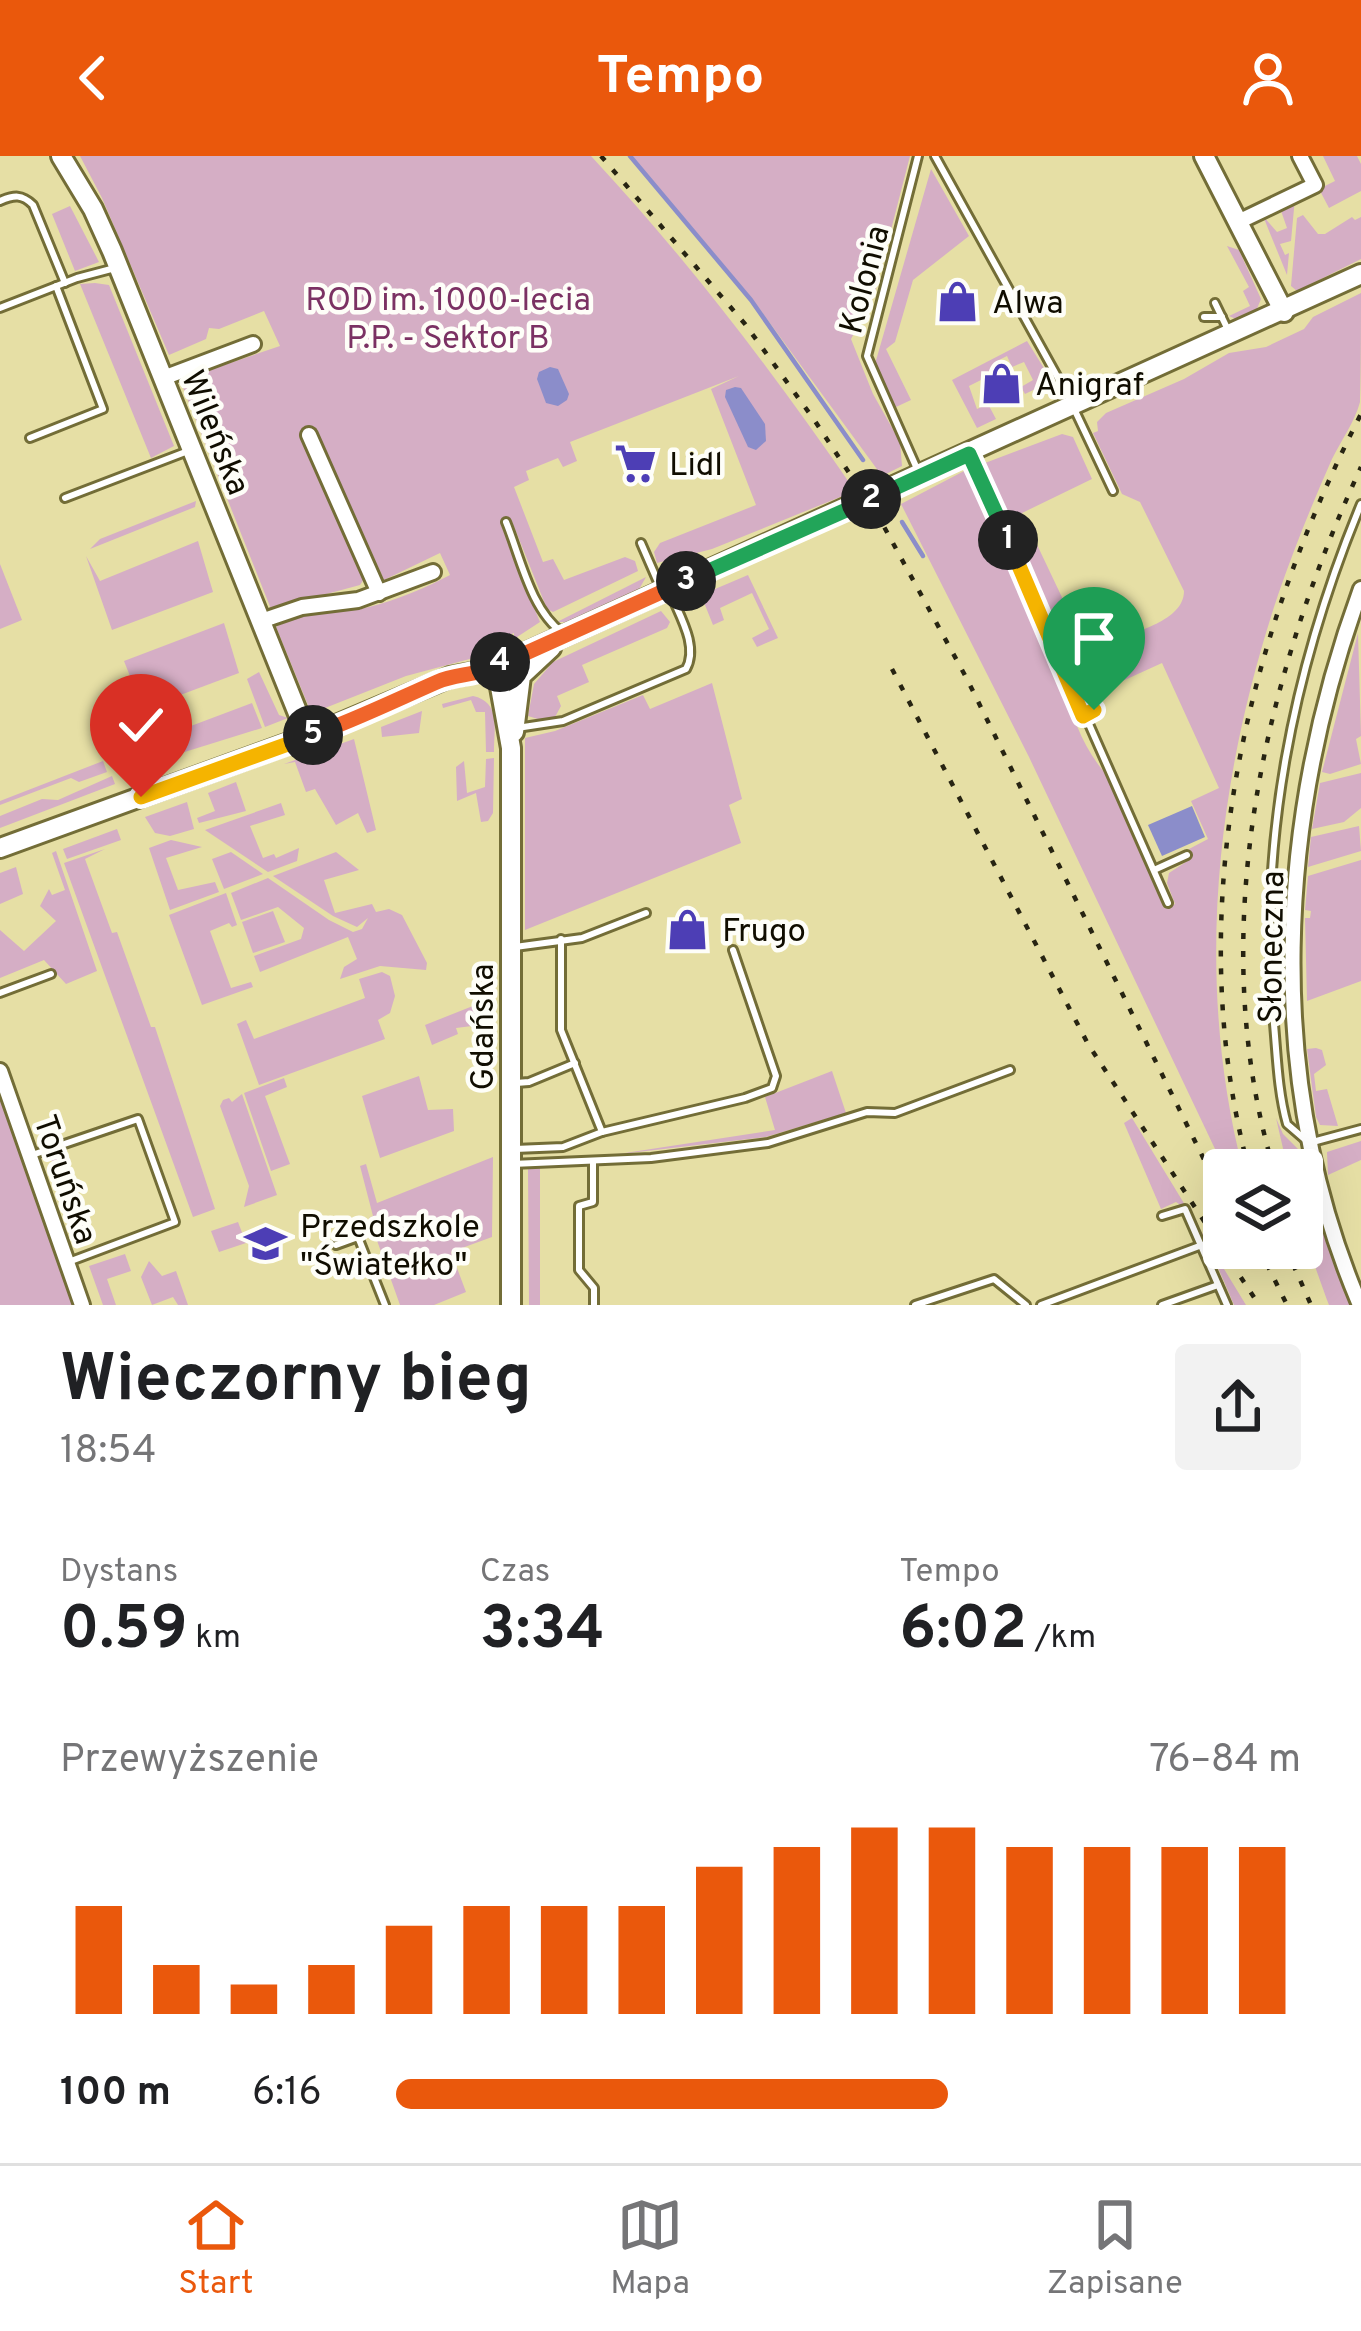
<!DOCTYPE html>
<html lang="pl">
<head>
<meta charset="utf-8">
<style>
	body { margin:0; font-family:Overpass,sans-serif; background:#f2f2f2; color:#202124; height:100vh; display:flex; flex-direction:column; font-size:45px; white-space:nowrap }
	* { box-sizing:border-box; margin:0 }
	p { font-size:39px; color:#757577 }
	.icon { flex:none; width:66px; height:66px; fill:none; stroke:currentColor; stroke-width:2; stroke-linecap:round; stroke-linejoin:round }
	.map { position:relative; height:1149px; overflow:hidden }
	.panel { display:flex; flex-direction:column; background:#fff; flex:1 }
	.panel>* { flex:none }
	.buttons { position:absolute; left:1203px; top:993px; display:grid; gap:24px }
	.buttons a { display:grid; place-items:center; width:120px; height:120px; border-radius:12px; background:#fff; box-shadow:0 12px 48px #0002; font-size:60px }
	.pin { position:absolute; display:grid; place-items:center; width:102px; height:102px; color:#fff; margin:-123px -51px; border-radius:50% 50% 50% 0; rotate:-45deg; box-shadow:0 0 12px #0007 }
	.pin .icon { rotate:45deg }
	.km { position:absolute; width:60px; height:60px; margin:-30px; border-radius:50%; background:#222; color:#fff; font-size:33px; line-height:60px; text-align:center }
	.round { display:grid; place-items:center; flex:none; width:126px; height:126px; border-radius:12px; background:#f2f2f2 }
	.overview { display:flex; align-items:center; justify-content:space-between; height:204px; padding:0 60px }
	h1 { font-size:66px; font-weight:700; line-height:90px }
	.stats { display:grid; grid-template-columns:repeat(3,1fr); gap:18px; height:204px; padding:12px 60px }
	.stats div { display:grid; align-content:center }
	.stats b { font-size:60px; font-weight:700 }
	.stats small { font-size:33px; font-weight:400 }
	.stats p { font-size:33px }
	.chart { height:336px; padding:24px 60px }
	.chart p { display:flex; justify-content:space-between }
	.chart svg { width:100%; height:216px; margin-top:12px; stroke:#ea580c; stroke-width:6 }
	ul { padding:0 60px; list-style:none; font-size:39px }
	li { display:grid; grid-template-columns:192px 144px 1fr; align-items:center; height:90px }
	li i { height:30px; border-radius:15px; background:#ea580c }
	header { display:flex; justify-content:space-between; align-items:center; height:156px; padding:0 60px; background:#ea580c; color:#fff; font-size:54px; font-weight:700 }
	.menu { display:flex; justify-content:space-around; align-items:center; height:168px; border-top:3px solid #e0e0e0; background:#fff; font-size:33px; color:#757577 }
	.menu a { display:grid; justify-items:center; gap:6px }
	.menu .on { color:#ea580c }
	.map>svg:first-child { display:block }
	.green { fill:#d5aec5 }
	.water { fill:#8b8dca }
	.lines { fill:none; stroke-linecap:round; stroke-linejoin:round }
	.stream { stroke:#8b8dca; stroke-width:4.5 }
	.lane-casing { stroke:#736d37; stroke-width:12 }
	.street-casing { stroke:#736d37; stroke-width:20 }
	.secondary-casing { stroke:#736d37; stroke-width:24 }
	.lane { stroke:#fff; stroke-width:6 }
	.street { stroke:#fff; stroke-width:14 }
	.secondary { stroke:#fff; stroke-width:18 }
	.rail { stroke:#272412; stroke-width:4.5; stroke-dasharray:6 12; stroke-linecap:butt }
	.split-1-casing { stroke:#fff; stroke-width:24 }
	.split-2-casing { stroke:#fff; stroke-width:24 }
	.split-3-casing { stroke:#fff; stroke-width:24 }
	.split-4-casing { stroke:#fff; stroke-width:24 }
	.split-5-casing { stroke:#fff; stroke-width:24 }
	.split-6-casing { stroke:#fff; stroke-width:24 }
	.split-1 { stroke:#f5b400; stroke-width:15 }
	.split-2 { stroke:#22a559; stroke-width:15 }
	.split-3 { stroke:#22a559; stroke-width:15 }
	.split-4 { stroke:#f0652b; stroke-width:15 }
	.split-5 { stroke:#f0652b; stroke-width:15 }
	.split-6 { stroke:#f5b400; stroke-width:15 }
	.labels { text-anchor:middle; stroke-width:9; stroke-linejoin:round; paint-order:stroke }
	.street-label { font-size:33px; fill:#100d00; stroke:#fefef8 }
	.park-label { font-size:33px; fill:#7b3163; stroke:#fefef8 }
	.poi-label { font-size:33px; fill:#100d00; stroke:#fefef8; text-anchor:start }
</style>
</head>
<body>
<header><svg class="icon" aria-label="back" viewBox="0 0 24 24"><path d="M15 5l-7 7 7 7"/></svg>Tempo<svg class="icon" aria-label="person" viewBox="0 0 24 24"><circle cx="12" cy="8" r="4"/><path d="M4 21q1-7 8-7t8 7"/></svg></header>
<div class="map">
<svg width="1361" height="1149" viewBox="0 0 1361 1149">
	<rect width="100%" height="100%" fill="#e6dfa5"/>
	<g class="green">
		<path d="M80,0H591C689,105 774,217 855,335L712,393L657,407L654,396L660,387L756,349L711,233L739,220L570,286L577,305L563,311L558,302L526,315L529,324L514,331L543,406L553,403L564,424L625,401L635,405L638,415L553,456L547,453L511,363L501,369L540,466L514,483V477L507,480L506,488L481,500L406,520L320,554H310L276,471C301,450 339,458 369,451C396,444 426,432 450,419L440,397L384,424L315,271L301,278L364,423L360,429L271,453L180,224L280,190L264,155L219,173L209,172L206,183L169,199L102,42Z"/>
		<polygon points="632,0 910,0 874,140 851,183 873,238 900,286 902,310 886,318 888,322 882,320 750,140"/>
		<polygon points="1323,0 1357,0 1361,8 1361,35 1329,52 1319,33 1335,25"/>
		<polygon points="931,13 969,80 913,124 895,186 886,193 911,244 896,251 875,208"/>
		<polygon points="1295,42 1291,85 1280,88 1285,99 1289,97 1287,119 1263,60 1277,76 1287,72 1280,52"/>
		<polygon points="70,50 99,106 75,115 52,58"/>
		<polygon points="1303,59 1318,78 1325,78 1352,61 1355,64 1361,61 1361,103 1297,135 1291,130 1297,62"/>
		<polygon points="1227,90 1239,94 1261,143 1256,155 1238,164 1229,160 1250,150 1243,135 1249,131"/>
		<polygon points="95,127 109,129 174,290 151,302 80,128"/>
		<path d="M1361,137C1361,164 1361,223 1360,246C1355,265 1341,285 1332,303C1312,348 1294,393 1278,439C1216,625 1194,823 1243,1014H1225L1029,601L901,348L966,314L975,318L1067,530C1070,560 1085,594 1105,617L1164,752L1175,748L1167,727L1169,717L1192,702L1189,693L1208,683L1191,645L1219,632L1162,507L1083,543L984,315L985,307L1062,278L1073,281L1092,323L1022,357L1077,473L1087,468L1098,481L1111,486C1135,475 1184,465 1184,435L1140,346L1122,338L1093,277L1098,275L1097,266L1106,257L1184,223L1229,197L1266,191L1304,173L1313,161Z"/>
		<polygon points="1027,185 1052,225 1025,238 1021,231 1033,224 1024,206 1012,211 1007,200 999,204 1003,213 969,230 977,253 988,248 996,263 977,272 952,224"/>
		<polygon points="196,345 195,351 90,393 100,383"/>
		<polygon points="198,385 213,436 112,474 86,400 100,425"/>
		<polygon points="0,408 22,464 0,473"/>
		<polygon points="748,419 778,482 757,491 752,482 769,473 752,437 720,452 724,464 713,469 701,439"/>
		<polygon points="646,421 638,435 567,466 557,466"/>
		<polygon points="661,455 670,466 667,472 582,509 589,526 557,540 561,550 555,561 541,564 528,560 534,528 553,506"/>
		<polygon points="224,467 239,517 143,553 124,505"/>
		<polygon points="1358,477 1361,580 1356,583 1361,608 1330,618 1322,616"/>
		<polygon points="259,516 279,559 288,562 265,571 247,523"/>
		<polygon points="712,527 742,643 729,649 741,687 525,774 525,582 555,575 643,539 650,553"/>
		<path d="M473,540C501,546 494,573 494,596H486L485,556H476L471,544L443,552L442,548Z"/>
		<polygon points="252,547 262,572 175,599 161,610 151,585"/>
		<polygon points="422,555 419,577 382,581 381,571"/>
		<polygon points="133,575 150,615 128,623 109,585"/>
		<polygon points="354,583 376,674 367,677 358,657 336,669 315,633 306,636 295,606 284,608"/>
		<polygon points="494,602 493,657 488,665 481,666 476,637 457,645 456,611 464,605 467,637 485,631 486,603"/>
		<polygon points="103,605 107,616 79,626 71,622 0,649 0,645"/>
		<polygon points="1361,617 1361,652 1344,666 1312,673 1320,627"/>
		<polygon points="112,620 115,628 0,672 0,660 42,643 58,644"/>
		<polygon points="236,626 246,655 199,667 197,662 215,655 208,637"/>
		<polygon points="187,646 194,673 170,680 155,677 145,661"/>
		<polygon points="281,647 285,659 250,670 263,702 274,698 276,702 299,692 297,705 268,716 205,674"/>
		<polygon points="1359,670 1361,695 1308,711 1311,681"/>
		<polygon points="117,673 121,684 67,703 63,693"/>
		<polygon points="171,684 202,691 166,702 178,734 215,726 219,736 170,754 149,692"/>
		<polygon points="105,693 85,703 112,777 117,776 151,871 155,871 215,1053 193,1061 64,707"/>
		<polygon points="56,695 97,815 66,828 44,804 0,822 0,774 24,795 56,765 40,750 49,733 52,739 65,734 52,697"/>
		<polygon points="231,696 263,718 224,733 212,703"/>
		<polygon points="336,696 359,714 324,724 335,757 372,748 376,756 389,753 402,759 427,807 426,814 380,810 340,823 344,811 357,803 348,781 260,816 254,800 301,783 304,772 278,751 241,764 231,737 268,722 329,764 353,776 362,773 368,762 357,771 333,760 273,720"/>
		<polygon points="1361,704 1361,825 1307,845 1305,762 1310,762 1311,755 1305,754 1308,720"/>
		<polygon points="16,711 23,738 0,748 0,717"/>
		<polygon points="226,737 237,769 232,771 229,767 210,775 231,832 251,826 253,831 202,849 169,759"/>
		<polygon points="273,755 285,786 253,797 242,766"/>
		<polygon points="382,816 390,820 395,840 390,857 378,864 385,883 259,929 237,868 246,864 254,883 365,842 359,823"/>
		<polygon points="493,842 493,858 481,864 480,869 456,872 458,878 432,889 425,869"/>
		<polygon points="1316,892 1322,894 1326,909 1314,918 1316,935 1327,933 1338,970 1320,969 1316,961 1307,893"/>
		<polygon points="832,915 846,957 766,981 612,999 775,974 765,941"/>
		<polygon points="419,920 428,954 453,953 454,975 380,1002 362,940"/>
		<polygon points="284,922 287,931 265,940 290,1008 271,1015 244,937"/>
		<polygon points="0,932 76,1149 0,1149"/>
		<polygon points="242,938 277,1039 244,1051 249,1030 220,950 223,944 229,942 232,946"/>
		<path d="M1132,962L1246,1149H1234C1224,1125 1196,1057 1176,1046L1161,1053L1124,967Z"/>
		<polygon points="1276,962 1283,978 1304,999 1325,1079 1352,1149 1329,1149 1327,1144 1302,1074 1302,1014 1288,1014"/>
		<polygon points="1361,985 1361,1004 1328,1019 1327,996"/>
		<polygon points="63,996 77,1035 63,1040 50,1000"/>
		<polygon points="493,1001 492,1081 451,1096 466,1136 434,1149 400,1149 369,1062 373,1060 360,1010 366,1008 377,1047"/>
		<polygon points="540,1012 540,1149 529,1149 528,1013"/>
		<polygon points="80,1042 93,1082 80,1087 66,1047"/>
		<polygon points="238,1066 246,1087 219,1096 211,1075"/>
		<polygon points="125,1098 131,1115 107,1123 116,1149 103,1149 89,1110"/>
		<polygon points="149,1105 162,1120 176,1115 188,1149 178,1149 173,1141 152,1149 141,1121"/>
	</g>
	<g class="water">
		<polygon points="550,211 558,213 569,238 567,244 558,250 546,247 537,223 539,216"/>
		<polygon points="735,231 741,232 765,268 766,285 756,294 748,291 725,241 726,234"/>
		<polygon points="1192,650 1205,681 1162,700 1148,669"/>
	</g>
	<g class="lines">
		<g class="stream">
			<polyline points="630,0 751,144 863,304"/>
			<polyline points="902,366 923,400"/>
		</g>
		<defs>
			<g id="lane">
				<polyline points="935,0 1068,240 1113,335"/>
				<path d="M0,45C14,39 22,38 33,49L65,127"/>
				<polyline points="1215,147 1229,176"/>
				<polyline points="0,152 77,122 115,112"/>
				<polyline points="1204,161 1222,161"/>
				<polyline points="30,282 103,253 56,130"/>
				<polyline points="971,301 1168,747"/>
				<polyline points="918,315 867,200 918,0"/>
				<polyline points="65,342 188,295"/>
				<path d="M1361,348C1293,512 1257,690 1274,868C1277,901 1278,936 1287,968L1309,987L1361,973"/>
				<path d="M506,366C520,400 531,455 563,477"/>
				<polyline points="641,387 661,433"/>
				<path d="M517,572L563,565L686,513C699,490 679,459 670,436"/>
				<polyline points="1154,714 1187,699"/>
				<polyline points="561,783 561,874 602,976"/>
				<polyline points="515,791 582,782 646,757"/>
				<polyline points="0,837 51,818"/>
				<polyline points="516,927 529,926 575,907"/>
				<polyline points="515,993 563,991 602,976 745,942 772,932 776,920 733,794"/>
				<polyline points="32,999 138,963 175,1066 71,1105"/>
				<polyline points="593,1006 593,1046 579,1050 579,1114 594,1132 594,1149"/>
				<polyline points="512,1008 651,1002 768,987 867,956 895,957 1010,914"/>
				<polyline points="1162,1060 1185,1053 1227,1149"/>
				<polyline points="336,1089 358,1081 385,1149"/>
				<polyline points="915,1149 994,1123 1026,1149"/>
				<polyline points="1041,1149 1202,1089"/>
				<polyline points="1162,1149 1218,1129"/>
			</g>
			<g id="street">
				<polyline points="1238,66 1315,29 1300,0"/>
				<polyline points="163,222 253,188"/>
				<polyline points="309,279 379,437"/>
				<polyline points="261,465 302,451 358,444 433,416"/>
				<polyline points="0,915 82,1149"/>
				<path d="M1360,1149C1263,922 1277,662 1361,433"/>
			</g>
			<g id="secondary">
				<polyline points="61,0 93,53 112,95 307,580"/>
				<polyline points="1204,0 1284,156"/>
				<polyline points="500,531 511,592 511,1149"/>
				<polyline points="514,576 521,520 551,492"/>
				<polyline points="0,692 322,575 450,521 482,515 515,502 1361,118"/>
			</g>
		</defs>
		<use href="#lane" class="lane-casing"/>
		<use href="#street" class="street-casing"/>
		<use href="#secondary" class="secondary-casing"/>
		<use href="#lane" class="lane"/>
		<use href="#street" class="street"/>
		<use href="#secondary" class="secondary"/>
		<g class="rail">
			<polyline points="601,0 745,168 815,265 882,367 967,523 1224,1044"/>
			<polyline points="892,513 1088,888 1259,1149"/>
			<path d="M1249,1014C1181,760 1243,488 1361,258"/>
			<path d="M1274,1014C1204,782 1262,526 1361,311"/>
			<polyline points="1259,1092 1287,1149"/>
			<polyline points="1286,1092 1311,1149"/>
		</g>
	</g>
	<g class="lines">
		<defs>
			<polyline id="split-1" points="1008,384 1083,560 1094,554"/>
			<polyline id="split-2" points="871,343 969,298 1008,384"/>
			<polyline id="split-3" points="686,425 871,343"/>
			<polyline id="split-4" points="500,506 515,502 686,425"/>
			<path id="split-5" d="M313,579C355,564 396,544 437,526C458,517 482,520 500,506"/>
			<polyline id="split-6" points="141,641 313,579"/>
		</defs>
		<use href="#split-1" class="split-1-casing"/>
		<use href="#split-2" class="split-2-casing"/>
		<use href="#split-3" class="split-3-casing"/>
		<use href="#split-4" class="split-4-casing"/>
		<use href="#split-5" class="split-5-casing"/>
		<use href="#split-6" class="split-6-casing"/>
		<use href="#split-1" class="split-1"/>
		<use href="#split-2" class="split-2"/>
		<use href="#split-3" class="split-3"/>
		<use href="#split-4" class="split-4"/>
		<use href="#split-5" class="split-5"/>
		<use href="#split-6" class="split-6"/>
	</g>
	<defs>
		<symbol id="shop-bare" viewBox="-9 -9 18 18"><path d="M-5-2.5h2.3a2.7 3.5 0 0 1 5.4 0H5L5.5 6h-11ZM-1.5-2.5h3a1.5 2.3 0 0 0-3 0Z" fill="#4d3eb5" stroke="#fefef8" stroke-width="2.5" paint-order="stroke"/></symbol>
		<symbol id="supermarket-bare" viewBox="-9 -9 18 18"><path d="M-6-5.5h2.5l.6 2H6L4.5 2H-2.5L-4.4-4H-6ZM-1.5 3.2a1.3 1.3 0 1 0 .1 0ZM3 3.2a1.3 1.3 0 1 0 .1 0Z" fill="#4d3eb5" stroke="#fefef8" stroke-width="2.5" paint-order="stroke"/></symbol>
		<symbol id="school-bare" viewBox="-9 -9 18 18"><path d="M0-5L7-2L0 1L-7-2ZM-4 1L0 2.5L4 1V4Q0 6-4 4Z" fill="#4d3eb5" stroke="#fefef8" stroke-width="2.5" paint-order="stroke"/></symbol>
	</defs>
	<g fill-rule="evenodd">
		<use href="#shop-bare" x="928" y="116" width="59" height="59"/>
		<use href="#shop-bare" x="972" y="198" width="59" height="59"/>
		<use href="#supermarket-bare" x="606" y="278" width="59" height="59"/>
		<use href="#shop-bare" x="658" y="744" width="59" height="59"/>
		<use href="#school-bare" x="236" y="1058" width="59" height="59"/>
	</g>
	<g class="labels">
		<g class="street-label">
			<text transform="translate(863 123) rotate(-75)" y="12">Kolonia</text>
			<text transform="translate(217 276) rotate(68)" y="12">Wileńska</text>
			<text transform="translate(1270 791) rotate(-89)" y="12">Słoneczna</text>
			<text transform="translate(481 871) rotate(-90)" y="12">Gdańska</text>
			<text transform="translate(67 1023) rotate(71)" y="12">Toruńska</text>
		</g>
		<g class="park-label">
			<text x="448" y="154">ROD im. 1000-lecia<tspan x="448" dy="38">P.P. - Sektor B</tspan></text>
		</g>
		<g class="poi-label">
			<text x="992" y="157">Alwa</text>
			<text x="1035" y="239">Anigraf</text>
			<text x="669" y="319">Lidl</text>
			<text x="722" y="785">Frugo</text>
			<text x="300" y="1081">Przedszkole<tspan x="300" dy="38">"Światełko"</tspan></text>
		</g>
	</g>
</svg>
<div class="buttons">
<a><svg class="icon" aria-label="layers" viewBox="0 0 24 24"><path d="M12 4l9 5-9 5-9-5zM3 14l9 5 9-5"/></svg></a>
</div>
<div class="pin" style="left:1094px;top:554px;background:#1e9e55"><svg class="icon" aria-label="arrive" viewBox="0 0 24 24"><path d="M6 21V4h12l-3 4 3 4H6"/></svg></div>
<div class="pin" style="left:141px;top:641px;background:#d93025"><svg class="icon" aria-label="check" viewBox="0 0 24 24"><path d="M5 12l5 5 9-10"/></svg></div>
<b class="km" style="left:1008px;top:384px">1</b>
<b class="km" style="left:871px;top:343px">2</b>
<b class="km" style="left:686px;top:425px">3</b>
<b class="km" style="left:500px;top:506px">4</b>
<b class="km" style="left:313px;top:579px">5</b>
</div>
<section class="panel">
<div class="overview"><div><h1>Wieczorny bieg</h1><p>18:54</p></div><a class="round"><svg class="icon" aria-label="share" viewBox="0 0 24 24"><path d="M12 15V3M7 8l5-5 5 5M5 13v7h14v-7"/></svg></a></div>
<div class="stats">
<div><p>Dystans</p><b>0.59<small> km</small></b></div>
<div><p>Czas</p><b>3:34</b></div>
<div><p>Tempo</p><b>6:02<small> /km</small></b></div>
</div>
<div class="chart"><p><span>Przewyższenie</span>76–84 m</p>
<svg viewBox="0 0 160 44" preserveAspectRatio="none"><path d="M5 44V22M15 44V34M25 44V38M35 44V34M45 44V26M55 44V22M65 44V22M75 44V22M85 44V14M95 44V10M105 44V6M115 44V6M125 44V10M135 44V10M145 44V10M155 44V10"/></svg>
</div>
<ul>
<li><b>100 m</b>6:16<i style="width:61%"></i></li>
</ul>
</section>
<nav class="menu">
<a class="on"><svg class="icon" aria-label="home" viewBox="0 0 24 24"><path d="M3 11l9-7 9 7M6 9v11h12V9"/></svg>Start</a>
<a><svg class="icon" aria-label="map" viewBox="0 0 24 24"><path d="M3 6l6-2 6 2 6-2v14l-6 2-6-2-6 2zM9 4v14M15 6v14"/></svg>Mapa</a>
<a><svg class="icon" aria-label="saved" viewBox="0 0 24 24"><path d="M7 4h10v16l-5-4-5 4z"/></svg>Zapisane</a>
</nav>
</body>
</html>
